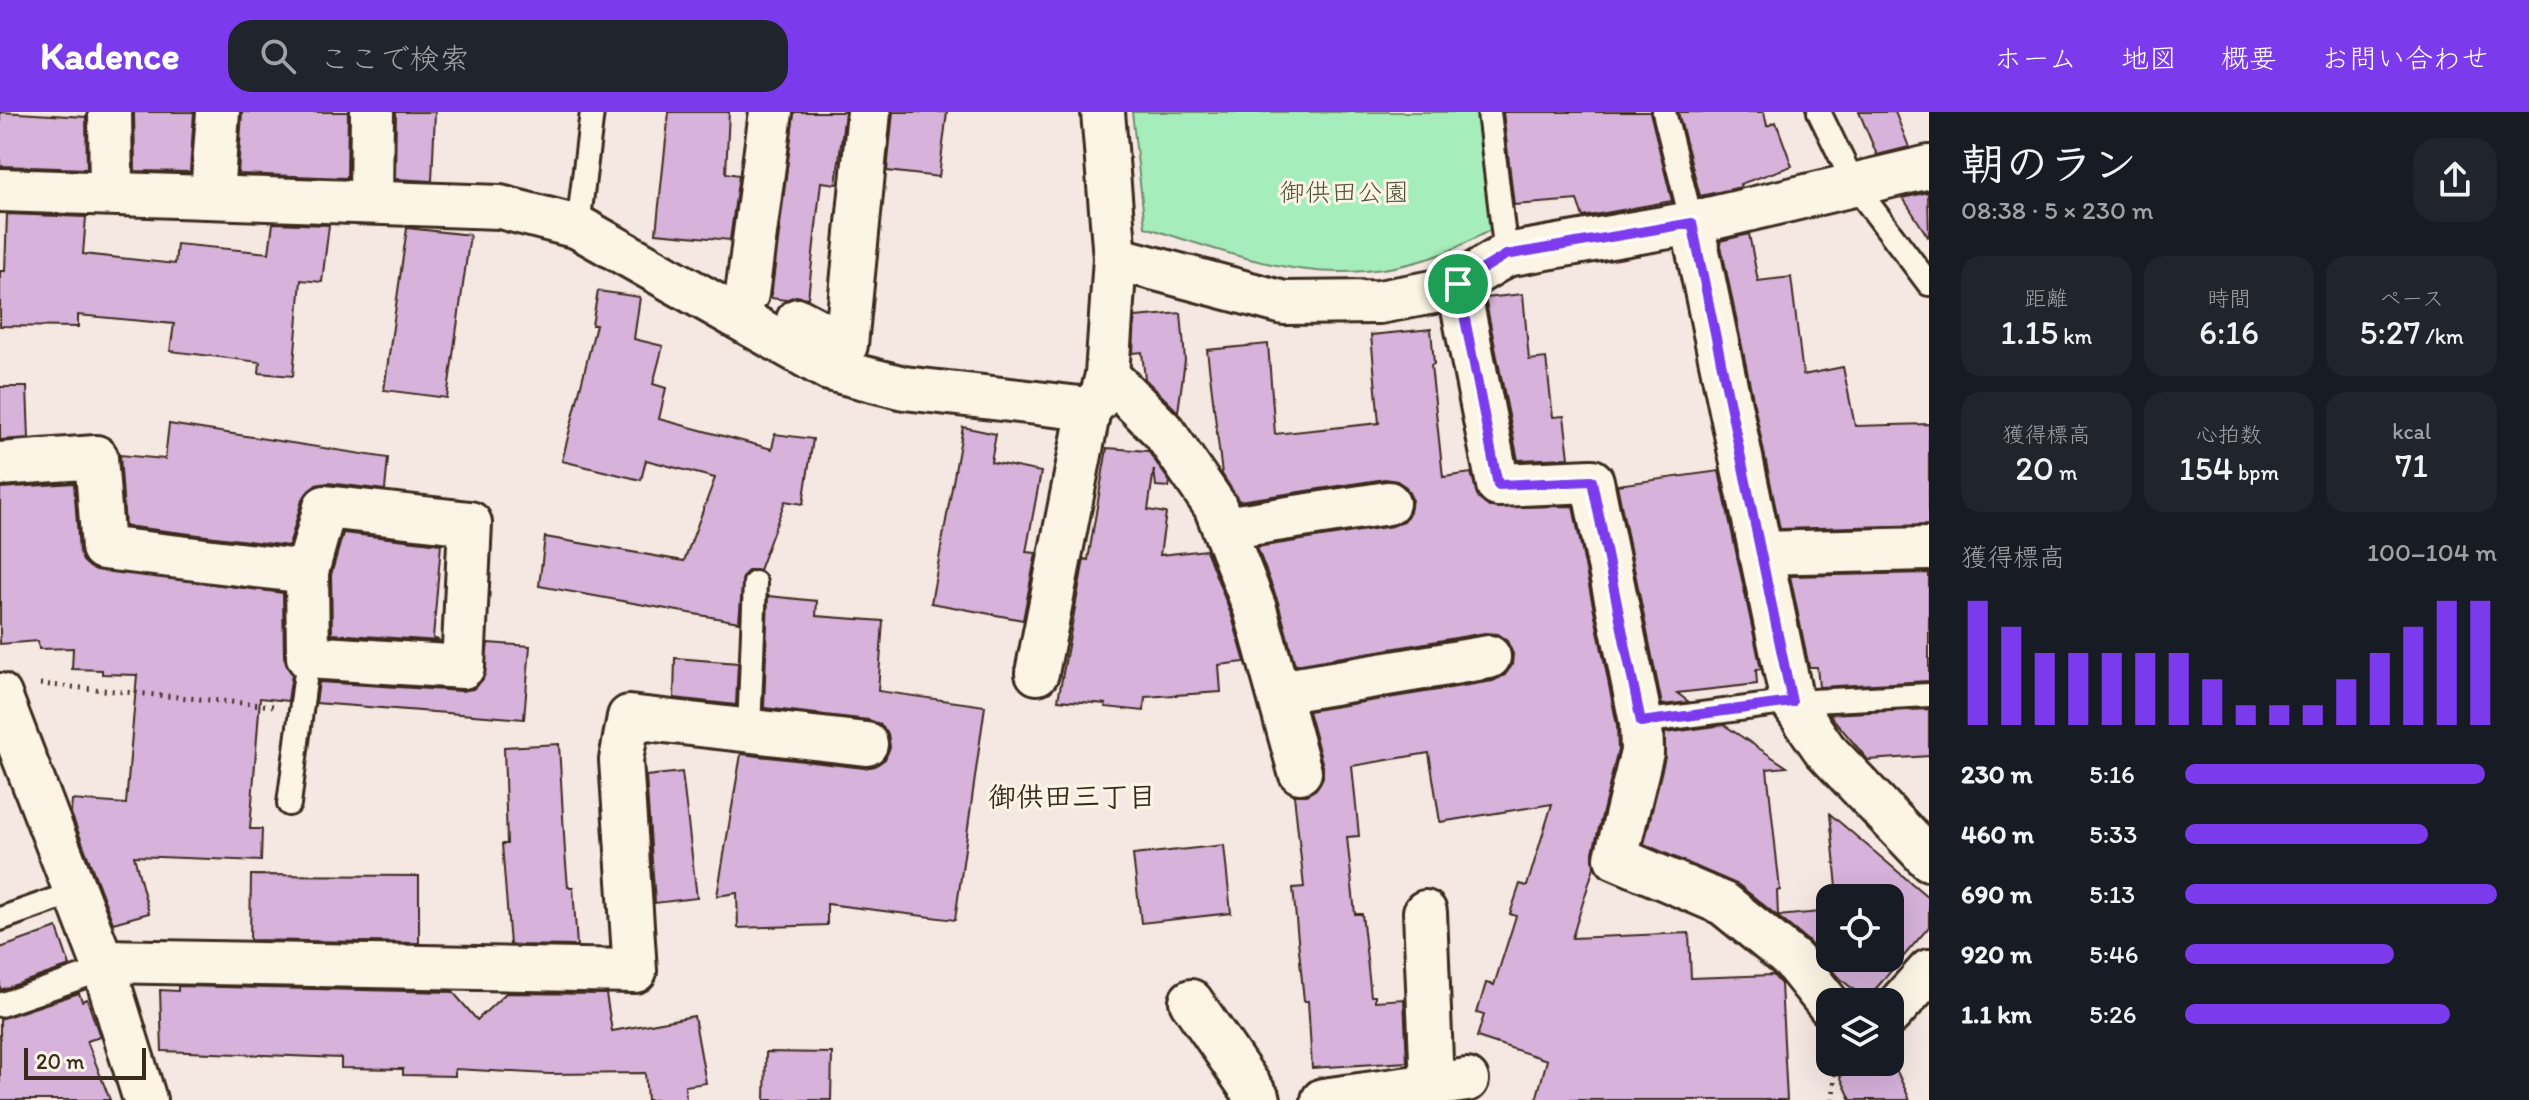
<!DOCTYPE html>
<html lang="ja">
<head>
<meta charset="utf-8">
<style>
	body { margin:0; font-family:Itim,"Klee One",sans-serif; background:#20242c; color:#f1f3f6; height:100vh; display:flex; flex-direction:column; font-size:30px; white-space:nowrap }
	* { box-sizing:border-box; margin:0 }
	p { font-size:26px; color:#9ea1a6 }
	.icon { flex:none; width:44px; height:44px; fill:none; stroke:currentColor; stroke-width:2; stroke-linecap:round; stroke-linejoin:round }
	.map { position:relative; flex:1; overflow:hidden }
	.drawer { display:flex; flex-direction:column; background:#171b24; width:600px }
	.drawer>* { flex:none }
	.controls { position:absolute; left:1816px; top:772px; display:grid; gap:16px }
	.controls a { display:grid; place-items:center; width:88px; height:88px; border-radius:16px; background:#171b24; box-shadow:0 8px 32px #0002; font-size:40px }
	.scale { position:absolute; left:24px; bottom:20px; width:122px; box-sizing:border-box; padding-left:8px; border:4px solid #3b2a1e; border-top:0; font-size:22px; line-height:28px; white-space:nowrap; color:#3b2a1e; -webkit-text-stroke:6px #fcf5e5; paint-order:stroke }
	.pin { position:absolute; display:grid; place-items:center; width:68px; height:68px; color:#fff; margin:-34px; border:4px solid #fff; border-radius:50%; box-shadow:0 2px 8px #0007 }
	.round { display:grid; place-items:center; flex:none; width:84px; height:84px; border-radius:24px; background:#20242c }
	.headline { display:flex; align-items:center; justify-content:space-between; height:136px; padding:0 32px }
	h1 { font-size:44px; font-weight:600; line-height:60px }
	.figures { display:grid; grid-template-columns:repeat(3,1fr); gap:12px; height:136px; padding:8px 32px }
	.figures div { display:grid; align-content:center; border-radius:20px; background:#20242c; text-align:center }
	.figures b { font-size:34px; font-weight:600 }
	.figures small { font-size:22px; font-weight:400 }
	.figures p { font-size:22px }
	.chart { height:224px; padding:16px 32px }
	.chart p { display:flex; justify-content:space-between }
	.chart svg { width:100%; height:144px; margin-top:8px; stroke:#7c3aed; stroke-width:6 }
	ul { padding:0 32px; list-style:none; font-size:26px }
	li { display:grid; grid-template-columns:128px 96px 1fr; align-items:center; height:60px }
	li i { height:20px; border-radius:10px; background:#7c3aed }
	header { display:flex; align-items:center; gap:48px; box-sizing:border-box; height:112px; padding:0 40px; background:#7c3aed; color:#fff }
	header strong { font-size:38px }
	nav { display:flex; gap:44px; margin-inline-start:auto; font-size:28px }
	.search { width:560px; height:72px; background:#20242c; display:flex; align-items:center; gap:20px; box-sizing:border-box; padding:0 28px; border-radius:24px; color:#9ea1a6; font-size:30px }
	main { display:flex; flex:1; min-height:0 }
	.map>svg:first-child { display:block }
	.green { fill:#a5edbb; stroke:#708c6c; stroke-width:2 }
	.building { fill:#d7b2db; stroke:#3b2a1e; stroke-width:2 }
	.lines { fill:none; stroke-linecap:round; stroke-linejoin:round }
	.lane-casing { stroke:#3b2a1e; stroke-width:28 }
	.street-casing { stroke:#3b2a1e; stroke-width:48 }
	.path { stroke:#3b2a1e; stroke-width:5; stroke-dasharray:2 6; stroke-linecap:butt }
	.lane { stroke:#fcf5e5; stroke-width:22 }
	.street { stroke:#fcf5e5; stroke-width:42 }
	.route-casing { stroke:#fff; stroke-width:16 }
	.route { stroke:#7c3aed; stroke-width:10 }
	.labels { text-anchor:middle; stroke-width:6; stroke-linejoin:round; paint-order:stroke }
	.park-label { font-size:26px; fill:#50513d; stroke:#fcf5e5 }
	.neighbourhood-label { font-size:28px; font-weight:bold; fill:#3b2a1e; stroke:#fcf5e5 }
</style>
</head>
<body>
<header>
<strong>Kadence</strong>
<div class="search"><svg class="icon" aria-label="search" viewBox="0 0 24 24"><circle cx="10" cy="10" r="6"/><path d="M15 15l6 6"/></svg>ここで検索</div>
<nav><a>ホーム</a><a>地図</a><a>概要</a><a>お問い合わせ</a></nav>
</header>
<main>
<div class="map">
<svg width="1929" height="988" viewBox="0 0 1929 988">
	<rect width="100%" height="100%" fill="#f5e8e3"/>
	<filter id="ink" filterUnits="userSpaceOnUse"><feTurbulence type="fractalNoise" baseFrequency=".0125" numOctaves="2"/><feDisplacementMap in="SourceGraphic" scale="16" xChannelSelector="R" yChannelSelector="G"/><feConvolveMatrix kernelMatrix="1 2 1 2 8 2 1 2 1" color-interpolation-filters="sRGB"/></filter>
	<g filter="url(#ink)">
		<path class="green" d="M1132,0H1493L1503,112C1481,122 1459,136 1436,144C1328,181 1247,147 1145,115Z"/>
		<g class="building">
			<polygon points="0,0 86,5 87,57 0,54"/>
			<polygon points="134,0 194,0 190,60 135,59"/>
			<polygon points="242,0 348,0 347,66 238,62"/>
			<polygon points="396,0 435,0 432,69 395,67"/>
			<polygon points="669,0 729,0 726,61 739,63 730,128 656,121"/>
			<polygon points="794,0 845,0 836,72 821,70 808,186 796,184 785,188 771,186"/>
			<polygon points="893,0 947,0 939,65 887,59"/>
			<polygon points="1503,0 1650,0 1672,89 1583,105 1577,88 1514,93"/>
			<polygon points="1678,0 1764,0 1767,14 1776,10 1792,54 1740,72 1741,75 1700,84"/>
			<polygon points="1859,0 1895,0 1909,35 1877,43"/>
			<polygon points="1928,80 1929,124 1928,125 1903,86"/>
			<polygon points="7,102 86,105 83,142 175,152 177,132 269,141 273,111 329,113 322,170 301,168 293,264 259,261 260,250 170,239 174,212 78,203 78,215 0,214 0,159 5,159"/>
			<polygon points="407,116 470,123 447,286 384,278"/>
			<polygon points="1749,122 1758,169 1791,165 1803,263 1843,255 1855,314 1929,312 1929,413 1780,417 1720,129"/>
			<polygon points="598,179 640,185 634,227 663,234 653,272 666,276 659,307 772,337 775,322 813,327 803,392 785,389 759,458 749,458 743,464 739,510 539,474 545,425 684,449 715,366 646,348 641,368 562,349 596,213 592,213"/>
			<polygon points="1523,182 1529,248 1546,246 1553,305 1564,304 1569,346 1518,348 1485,186"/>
			<polygon points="1181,201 1185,248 1178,300 1145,267 1142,240 1133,241 1135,205"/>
			<polygon points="1431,217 1434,252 1431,253 1443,365 1471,361 1479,387 1489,395 1573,394 1617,613 1618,638 1593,740 1594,755 1572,826 1689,821 1691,866 1773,863 1781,872 1787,988 1536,988 1547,948 1477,925 1484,903 1477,901 1486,871 1494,873 1516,804 1510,802 1520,772 1527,774 1552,692 1440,710 1429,641 1352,654 1359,724 1347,725 1355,802 1362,802 1371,884 1375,884 1375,889 1404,887 1407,950 1312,956 1308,889 1304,889 1293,776 1304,775 1294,683 1306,683 1316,677 1323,665 1323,654 1308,599 1493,569 1505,563 1512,553 1513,542 1507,529 1497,522 1485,521 1295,553 1278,490 1257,435 1392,414 1404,409 1410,400 1412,387 1406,375 1397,369 1385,367 1239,389 1222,362 1207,238 1268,232 1275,322 1379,311 1371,223"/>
			<polygon points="0,275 27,275 29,326 0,328"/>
			<polygon points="169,312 388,346 385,378 328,371 316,373 302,388 289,434 125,414 120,343 165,347"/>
			<polygon points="963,315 996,322 991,350 1041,360 1026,440 1036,441 1023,508 931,491"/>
			<polygon points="1107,336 1148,339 1170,370 1169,375 1156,374 1154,357 1148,398 1166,401 1160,443 1206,438 1232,505 1245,550 1219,553 1221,580 1145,585 1144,599 1105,595 1106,592 1058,588 1084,447 1088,448"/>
			<polygon points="1719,359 1761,557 1756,558 1757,572 1677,581 1689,590 1662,593 1617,373"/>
			<polygon points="74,371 79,439 83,449 91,456 283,481 284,545 292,562 288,589 260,586 250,717 262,717 261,749 134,744 149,801 113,811 71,701 72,688 126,692 137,563 102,562 102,558 72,557 73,536 39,537 38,529 0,532 0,376"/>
			<polygon points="343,421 441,432 433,526 440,529 332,522 331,463"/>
			<polygon points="1929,461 1929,569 1819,575 1817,555 1809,555 1790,464"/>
			<polygon points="768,484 817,489 816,504 883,509 878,579 985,594 955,808 827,792 827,813 738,816 737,781 717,784 741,642 864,656 875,654 885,647 890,635 888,622 880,612 869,608 764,596"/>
			<polygon points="488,531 530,534 524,607 316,591 319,570 461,579 473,577 483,567"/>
			<polygon points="675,546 738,551 736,593 674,586"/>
			<polygon points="1929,597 1929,644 1868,648 1829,602"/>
			<polygon points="1724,613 1787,655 1767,657 1780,778 1777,779 1778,804 1830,799 1830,846 1890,846 1890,786 1838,786 1830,702 1929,786 1929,815 1866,888 1836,863 1808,829 1739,773 1644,732 1665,645 1665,621"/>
			<polygon points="559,632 565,740 568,775 573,775 577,834 510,833 502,732 507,732 504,635"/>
			<polygon points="682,660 697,786 655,791 646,664"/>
			<polygon points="1224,733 1231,801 1141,811 1133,743"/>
			<polygon points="251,763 419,764 419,831 250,828"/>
			<polygon points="57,816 70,854 0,878 0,836"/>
			<polygon points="178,874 453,880 477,908 506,881 606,882 612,919 694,904 706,971 685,974 686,988 647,988 645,961 549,962 455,957 455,964 403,963 403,957 341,956 341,946 162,939 160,878 178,879"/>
			<polygon points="79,881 82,889 87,887 100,925 87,929 110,988 0,988 0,907"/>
			<polygon points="766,940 832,941 831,988 765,988"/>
			<polygon points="1890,944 1910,988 1851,988 1840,964 1871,950 1890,950"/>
		</g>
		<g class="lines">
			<defs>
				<g id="lane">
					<polyline points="1489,0 1506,143"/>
					<polyline points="1664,0 1692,111"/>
					<polyline points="1819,0 1855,74 1929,172"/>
					<polyline points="578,115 592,0"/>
					<polyline points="1641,610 1792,590 1929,583"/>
					<polyline points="749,618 755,471"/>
					<polyline points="289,692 308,545"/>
					<polyline points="0,807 76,780"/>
					<polyline points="0,893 105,857"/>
				</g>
				<g id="street">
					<polyline points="110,0 111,80"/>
					<polyline points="0,78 500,95 578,115 829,257 904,276 1089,297 1102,283 1107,263 1115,146 1103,0"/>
					<polyline points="212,83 218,0"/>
					<polyline points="371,90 372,0"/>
					<polyline points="1692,111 1792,590 1825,638 1929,747"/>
					<polyline points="1115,146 1284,191 1379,190 1439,179 1458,172 1506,143 1692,111 1929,55"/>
					<polyline points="1458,172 1498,373 1592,369 1641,610 1642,640 1616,746 1724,792 1793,848 1830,894"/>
					<polyline points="747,182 771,0"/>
					<polyline points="798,208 846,233 869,0"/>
					<polyline points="1107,263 1164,320 1215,394 1255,497 1300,660"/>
					<polyline points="0,352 96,345 103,436 307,460"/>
					<polygon points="325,395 470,411 463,555 308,545 307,460"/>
					<polyline points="1224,416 1388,391"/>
					<polyline points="1760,441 1929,437"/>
					<polyline points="1037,561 1089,297"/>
					<polyline points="1279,580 1489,545"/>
					<polyline points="0,583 102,849 145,988"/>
					<polyline points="1425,800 1432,973"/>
					<polyline points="102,849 635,859 621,648 629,605 866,632"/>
					<polyline points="1191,889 1259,988"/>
					<polyline points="1890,902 1929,859"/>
					<polyline points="1323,988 1467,968"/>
				</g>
			</defs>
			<use href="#lane" class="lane-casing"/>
			<use href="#street" class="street-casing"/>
			<g class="path">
				<polyline points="40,572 273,594"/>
				<polyline points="1833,988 1836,950"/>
			</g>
			<use href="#lane" class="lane"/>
			<use href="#street" class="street"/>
		</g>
	</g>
	<g class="lines" filter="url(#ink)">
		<defs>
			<polygon id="route" points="1692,111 1792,590 1641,610 1592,369 1498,373 1458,172 1506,143"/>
		</defs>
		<use href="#route" class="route-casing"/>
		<use href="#route" class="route"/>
	</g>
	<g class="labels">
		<g class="park-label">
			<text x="1344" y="89">御供田公園</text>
		</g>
		<g class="neighbourhood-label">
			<text x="1072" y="694">御供田三丁目</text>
		</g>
	</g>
</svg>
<div class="controls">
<a><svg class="icon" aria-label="locate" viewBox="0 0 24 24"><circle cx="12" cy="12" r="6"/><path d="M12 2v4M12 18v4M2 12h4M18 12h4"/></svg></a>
<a><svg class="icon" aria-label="layers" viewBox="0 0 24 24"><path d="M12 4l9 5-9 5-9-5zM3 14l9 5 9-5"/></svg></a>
</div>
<div class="scale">20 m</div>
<div class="pin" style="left:1458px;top:172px;background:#1e9e55"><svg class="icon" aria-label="arrive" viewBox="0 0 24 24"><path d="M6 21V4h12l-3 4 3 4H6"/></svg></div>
</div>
<section class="drawer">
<div class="headline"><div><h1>朝のラン</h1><p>08:38 · 5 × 230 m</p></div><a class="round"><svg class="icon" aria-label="share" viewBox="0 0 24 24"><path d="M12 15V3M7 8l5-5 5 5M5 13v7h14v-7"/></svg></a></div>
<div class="figures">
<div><p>距離</p><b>1.15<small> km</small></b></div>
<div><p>時間</p><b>6:16</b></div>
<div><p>ペース</p><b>5:27<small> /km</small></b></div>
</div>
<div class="figures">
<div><p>獲得標高</p><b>20<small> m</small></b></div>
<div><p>心拍数</p><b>154<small> bpm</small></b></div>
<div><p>kcal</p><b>71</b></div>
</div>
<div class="chart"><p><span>獲得標高</span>100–104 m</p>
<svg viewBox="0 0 160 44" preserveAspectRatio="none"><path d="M5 44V6M15 44V14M25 44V22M35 44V22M45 44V22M55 44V22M65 44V22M75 44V30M85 44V38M95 44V38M105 44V38M115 44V30M125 44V22M135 44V14M145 44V6M155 44V6"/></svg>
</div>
<ul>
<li><b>230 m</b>5:16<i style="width:96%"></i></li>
<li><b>460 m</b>5:33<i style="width:78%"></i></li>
<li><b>690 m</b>5:13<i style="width:100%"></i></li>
<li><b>920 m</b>5:46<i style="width:67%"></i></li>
<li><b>1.1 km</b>5:26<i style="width:85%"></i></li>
</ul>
</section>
</main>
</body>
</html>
